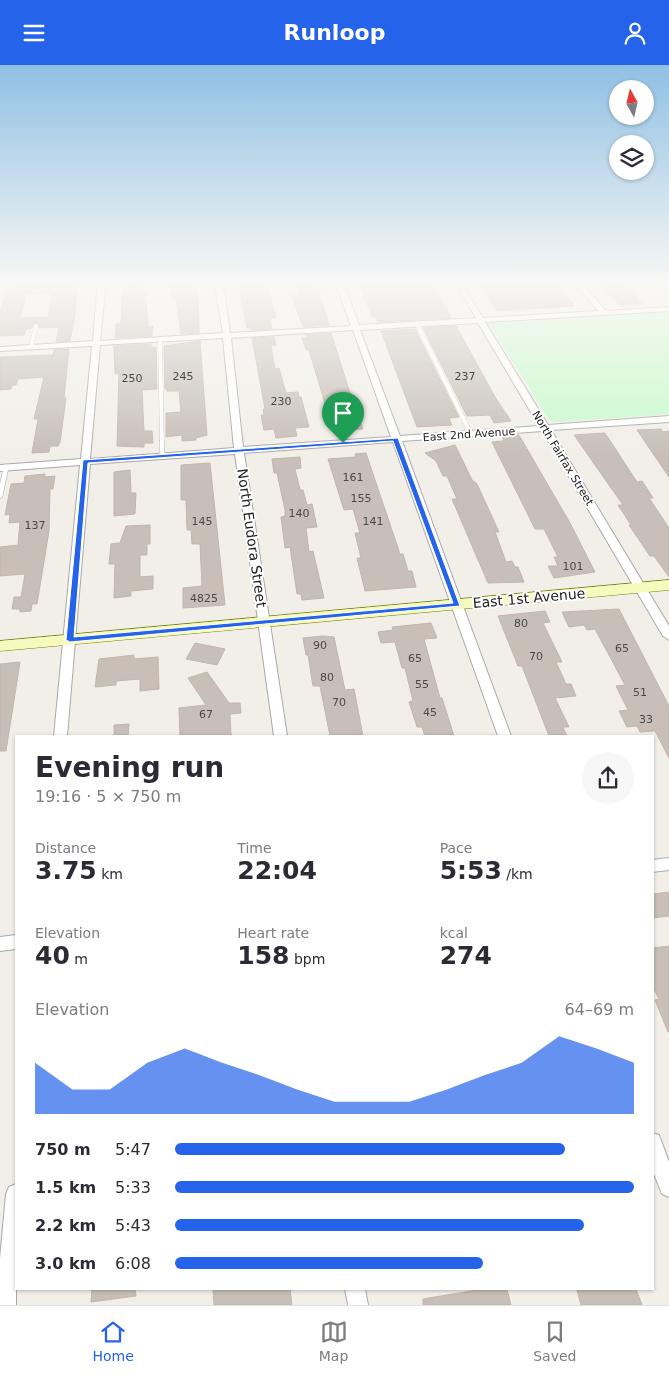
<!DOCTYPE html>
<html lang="en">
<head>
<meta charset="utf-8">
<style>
	body { margin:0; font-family:"DejaVu Sans",sans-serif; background:#f7f7f7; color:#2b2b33; height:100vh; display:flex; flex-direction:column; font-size:19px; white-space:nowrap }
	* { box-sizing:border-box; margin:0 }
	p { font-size:16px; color:#7c7c81 }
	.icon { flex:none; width:28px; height:28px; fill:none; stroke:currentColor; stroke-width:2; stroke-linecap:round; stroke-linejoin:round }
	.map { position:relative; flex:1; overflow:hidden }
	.sheet { position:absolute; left:15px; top:670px; width:639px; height:555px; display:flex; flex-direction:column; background:#fff; border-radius:0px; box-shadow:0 1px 4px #0004 }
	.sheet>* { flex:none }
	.needle { width:32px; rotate:352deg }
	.fabs { position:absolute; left:609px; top:15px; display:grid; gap:10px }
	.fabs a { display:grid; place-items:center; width:45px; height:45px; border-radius:50%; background:#fff; box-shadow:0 1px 4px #0004; font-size:25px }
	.pin { position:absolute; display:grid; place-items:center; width:42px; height:42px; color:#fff; margin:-51px -21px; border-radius:50% 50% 50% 0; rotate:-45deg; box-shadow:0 0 5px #0007 }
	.pin .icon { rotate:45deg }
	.round { display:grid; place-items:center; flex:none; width:52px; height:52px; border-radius:26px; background:#f7f7f7 }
	.headline { display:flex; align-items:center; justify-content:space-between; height:85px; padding:0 20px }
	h1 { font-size:28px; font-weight:800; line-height:38px }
	.figures { display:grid; grid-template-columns:repeat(3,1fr); gap:8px; height:85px; padding:5px 20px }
	.figures div { display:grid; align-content:center }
	.figures b { font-size:25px; font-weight:800 }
	.figures small { font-size:14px; font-weight:400 }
	.figures p { font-size:14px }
	.chart { height:140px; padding:10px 20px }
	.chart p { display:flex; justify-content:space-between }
	.chart svg { width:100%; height:90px; margin-top:5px; fill:#2563eb; opacity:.7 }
	ul { padding:0 20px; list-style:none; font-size:16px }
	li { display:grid; grid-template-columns:80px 60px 1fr; align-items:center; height:38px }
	li i { height:12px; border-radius:6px; background:#2563eb }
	header { display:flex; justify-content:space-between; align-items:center; height:65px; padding:0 20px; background:#2563eb; color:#fff; font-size:22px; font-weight:800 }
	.menu { display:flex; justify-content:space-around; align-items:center; height:70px; border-top:1px solid #e1e1e2; background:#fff; font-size:14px; color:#7c7c81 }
	.menu a { display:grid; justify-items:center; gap:2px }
	.menu .active { color:#2563eb }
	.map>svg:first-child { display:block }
	.park { fill:#c8facc }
	.building { fill:#c7bfb8; stroke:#c4b6ab; fill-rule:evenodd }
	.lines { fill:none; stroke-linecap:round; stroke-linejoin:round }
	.lane-far1-casing { stroke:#a9a9a9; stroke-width:4.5 }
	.lane-casing { stroke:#a9a9a9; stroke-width:6 }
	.street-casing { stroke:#a9a9a9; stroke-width:2 }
	.secondary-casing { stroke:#707d05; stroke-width:1 }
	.lane-far1 { stroke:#fff; stroke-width:4 }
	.lane { stroke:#fff; stroke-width:5 }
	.street { fill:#fff; fill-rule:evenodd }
	.secondary { fill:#f7fabf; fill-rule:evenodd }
	.route { fill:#2563eb; stroke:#fff; fill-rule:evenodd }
	.labels { text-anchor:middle; stroke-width:4; stroke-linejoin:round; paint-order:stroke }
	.number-label { font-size:11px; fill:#4b4948 }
	.far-street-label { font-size:11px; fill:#222; stroke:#fff }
	.street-label { font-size:14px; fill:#222; stroke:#fff }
</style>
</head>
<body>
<header><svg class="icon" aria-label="menu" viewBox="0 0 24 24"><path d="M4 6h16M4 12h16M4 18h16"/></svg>Runloop<svg class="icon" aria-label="person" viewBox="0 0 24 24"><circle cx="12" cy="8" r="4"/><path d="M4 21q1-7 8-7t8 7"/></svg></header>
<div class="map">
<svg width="669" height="1240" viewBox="0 0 669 1240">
	<rect width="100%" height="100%" fill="#f2efe9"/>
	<polygon class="park" points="669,247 669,349 557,357 549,355 491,261 495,258"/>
	<g class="building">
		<path d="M13,216H77L75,249L70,276L56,277L59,262L39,263L36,257L32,263L26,264L24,270L0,271V249L6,227H11ZM52,228L48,252L20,253L27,229Z"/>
		<polygon points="125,216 140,217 141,225 145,225 148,262 153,261 152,271 115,273 116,259 121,259 122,226 124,226"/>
		<polygon points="169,216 194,216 198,234 199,268 181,269 176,234 172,234"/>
		<polygon points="238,216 260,216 262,223 268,222 276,253 270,253 272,264 251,265 251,262 247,263"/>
		<polygon points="310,216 312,223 316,223 320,229 329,260 304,262 299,252 292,231 299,230 295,217"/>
		<polygon points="359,216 374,216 375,218 429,216 434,219 451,253 378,257 376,252 372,252 368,241"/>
		<polygon points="527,216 555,216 575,241 497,246 481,220 530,220"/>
		<polygon points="597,216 625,218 643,239 620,240"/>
		<polygon points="456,261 495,332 511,356 494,358 490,350 467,351 423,263"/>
		<polygon points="415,264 459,352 449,353 452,360 417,362 381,266"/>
		<polygon points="331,268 350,328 363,364 333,366 309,285 306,285 302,273 307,272 306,270"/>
		<polygon points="274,272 276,280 271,281 275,304 279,303 286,328 298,327 299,332 301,332 309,362 295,363 297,371 276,373 274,364 264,365 261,350 264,350 263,344 265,344 252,273"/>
		<polygon points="200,276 207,370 196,373 196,375 182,376 182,370 166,372 166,348 181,347 179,326 167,326 167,323 165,324 164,281"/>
		<polygon points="151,279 151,282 156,282 157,324 142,325 144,366 152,366 153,378 144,378 144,382 117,381 119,308 115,309 114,281"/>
		<polygon points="69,284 64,333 66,333 60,377 58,381 50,381 49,387 32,388 38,354 34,354 44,312 18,314 16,320 12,320 11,324 0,325 0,292 53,290 54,285"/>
		<polygon points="661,364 663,367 669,366 669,412 637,365"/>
		<polygon points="605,368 637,417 642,416 653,433 649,433 669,463 669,512 654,491 650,491 629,460 631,460 618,440 623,440 574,370"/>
		<polygon points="519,370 570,458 595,507 554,513 548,501 558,501 554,492 558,492 544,464 535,464 492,377 504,376 502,371"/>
		<polygon points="455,380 472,415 477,419 499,467 495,467 506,497 512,496 515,502 518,502 524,517 488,518 452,434 457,434 447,411 443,411 436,396 425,388"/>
		<polygon points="366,388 400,489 403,489 408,506 412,506 416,522 365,526 357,493 361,493 355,468 360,468 353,444 344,445 328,394 356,392 355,389"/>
		<polygon points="300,392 301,403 295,404 300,425 303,425 307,440 312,439 317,462 306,463 309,487 313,486 324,533 302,535 301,529 297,529 290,482 285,483 281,452 285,451 285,445 277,408 274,408 272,394"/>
		<polygon points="210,398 225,540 183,543 183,523 202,521 200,479 192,479 191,465 187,465 186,435 181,435 181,400"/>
		<polygon points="130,405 131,428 136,428 135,449 114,451 114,407"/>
		<polygon points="45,409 45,412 55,411 53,424 50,424 49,466 37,539 32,539 31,546 20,547 20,544 12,544 14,532 21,532 25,509 0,511 0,482 18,480 20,457 9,458 10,449 5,450 11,419 24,418 25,411"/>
		<polygon points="150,460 150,479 147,479 147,490 140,490 140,512 153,511 153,524 131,526 131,531 114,533 115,499 109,499 111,479 120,478 126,461"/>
		<polygon points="619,544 669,641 669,693 655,666 640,667 637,661 627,662 619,646 628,645 616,621 625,620 595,564 587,565 584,560 569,562 562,547"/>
		<polygon points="545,546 550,557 543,558 562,597 556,597 566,619 571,619 576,631 555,633 569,662 563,662 567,671 549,671 522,601 518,601 498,551"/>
		<polygon points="431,558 437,573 424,574 440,633 442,633 454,671 425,671 422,662 417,662 409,637 413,636 405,603 402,603 395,577 381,578 378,567 393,565 392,562"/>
		<polygon points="323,571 334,572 345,625 354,624 363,671 330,671 320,621 313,621 308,590 306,590 303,573"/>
		<polygon points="195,578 225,584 217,600 186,594"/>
		<polygon points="134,590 134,594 158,592 159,624 140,626 140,614 116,616 116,620 95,622 99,594"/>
		<polygon points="20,597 6,686 0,686 0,599"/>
		<polygon points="207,607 229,638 240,638 241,648 230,649 231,671 180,671 179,643 206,640 188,613"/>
		<polygon points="129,659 128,671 114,671 114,660"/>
		<polygon points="669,827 669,851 652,853 652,829"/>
		<polygon points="669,881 669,967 668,967 655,935 659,934 652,920 652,883"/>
		<polygon points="92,1224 135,1224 136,1231 91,1237"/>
		<polygon points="213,1224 290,1224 292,1240 214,1240"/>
		<polygon points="483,1224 507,1224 511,1240 423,1240 423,1234"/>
		<polygon points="583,1224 636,1224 642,1240 581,1240 577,1225"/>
	</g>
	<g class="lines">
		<defs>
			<g id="lane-far1">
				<polyline points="417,259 471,369"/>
				<polyline points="160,275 162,378"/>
				<polyline points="31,282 36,261"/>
			</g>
			<g id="lane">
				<polyline points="162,377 162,391"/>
				<polyline points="0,431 6,402"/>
			</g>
			<g id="street">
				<path d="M98,216H106L100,276L223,268L216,226L213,216H219L224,226L230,268L351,261L338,225L333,216H339L346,225L359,260L476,253L454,216H460L483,253L598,246L573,216H580L606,246L669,242V246L485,257L548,360L669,351V357L551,365L669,561V575L663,571L542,366L402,376L511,671H498L393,377L244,388L287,671H274L235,389L90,399L67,671H54L80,400L0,406V400L81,394L92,281L0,286V282L93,276ZM478,258L539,361L400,371L360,265ZM353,265L391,372L243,382L231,273ZM223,273L234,383L90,394L100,280Z"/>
				<polygon points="669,793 669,805 652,807 652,795"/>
				<polygon points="16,870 16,884 0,886 0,872"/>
				<polygon points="652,1068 659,1070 669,1097 669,1132 662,1129 652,1104"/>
				<polygon points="16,1119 16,1240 0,1240 0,1194 6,1129 9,1122"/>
				<polygon points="345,1224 365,1224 368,1240 348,1240"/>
			</g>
			<polygon id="secondary" points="669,515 669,525 0,586 0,576"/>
		</defs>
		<use href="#lane-far1" class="lane-far1-casing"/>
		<use href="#lane" class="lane-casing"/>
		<use href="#street" class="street-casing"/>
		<use href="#secondary" class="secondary-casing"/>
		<use href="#lane-far1" class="lane-far1"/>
		<use href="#lane" class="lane"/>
		<use href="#street" class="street"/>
		<use href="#secondary" class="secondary"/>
	</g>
	<linearGradient id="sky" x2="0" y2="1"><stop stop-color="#8fc0e4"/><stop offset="0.56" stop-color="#f9f8f5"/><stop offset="1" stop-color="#f9f8f5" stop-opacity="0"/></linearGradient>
	<rect width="669" height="389" fill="url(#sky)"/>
	<path class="route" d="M398,373L460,541L70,577L66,575L83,395ZM393,376L453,538L74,572L88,398Z"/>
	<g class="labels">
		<g class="number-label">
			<text x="183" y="315">245</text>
			<text x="465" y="315">237</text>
			<text x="132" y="317">250</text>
			<text x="281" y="340">230</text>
			<text x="353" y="416">161</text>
			<text x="361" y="437">155</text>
			<text x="299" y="452">140</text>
			<text x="202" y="460">145</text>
			<text x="373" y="460">141</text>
			<text x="35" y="464">137</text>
			<text x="573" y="505">101</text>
			<text x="204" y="537">4825</text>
			<text x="521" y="562">80</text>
			<text x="320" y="584">90</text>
			<text x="622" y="587">65</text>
			<text x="536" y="595">70</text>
			<text x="415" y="597">65</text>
			<text x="327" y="616">80</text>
			<text x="422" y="623">55</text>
			<text x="640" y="631">51</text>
			<text x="339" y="641">70</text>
			<text x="430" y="651">45</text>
			<text x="206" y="653">67</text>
			<text x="646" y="658">33</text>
		</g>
		<g class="far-street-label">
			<text transform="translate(469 369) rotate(-4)" y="4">East 2nd Avenue</text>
			<text transform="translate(563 393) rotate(59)" y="4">North Fairfax Street</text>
		</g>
		<g class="street-label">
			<text transform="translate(252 473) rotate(82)" y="5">North Eudora Street</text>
			<text transform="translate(529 533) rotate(-5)" y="5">East 1st Avenue</text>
		</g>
	</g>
</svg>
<div class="fabs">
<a><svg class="needle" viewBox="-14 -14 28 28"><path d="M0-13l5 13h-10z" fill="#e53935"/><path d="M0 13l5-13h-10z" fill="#7c7c81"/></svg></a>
<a><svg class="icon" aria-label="layers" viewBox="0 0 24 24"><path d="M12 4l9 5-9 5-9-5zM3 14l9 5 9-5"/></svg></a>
</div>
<div class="pin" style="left:343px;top:378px;background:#1e9e55"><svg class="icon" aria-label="arrive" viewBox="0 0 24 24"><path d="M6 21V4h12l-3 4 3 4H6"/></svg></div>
<section class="sheet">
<div class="headline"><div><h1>Evening run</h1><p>19:16 · 5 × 750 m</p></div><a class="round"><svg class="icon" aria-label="share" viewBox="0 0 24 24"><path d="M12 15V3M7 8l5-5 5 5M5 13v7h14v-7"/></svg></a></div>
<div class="figures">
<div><p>Distance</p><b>3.75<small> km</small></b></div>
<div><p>Time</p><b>22:04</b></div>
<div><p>Pace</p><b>5:53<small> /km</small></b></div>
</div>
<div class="figures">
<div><p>Elevation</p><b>40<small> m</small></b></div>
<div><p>Heart rate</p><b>158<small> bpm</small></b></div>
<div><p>kcal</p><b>274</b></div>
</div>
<div class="chart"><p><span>Elevation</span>64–69 m</p>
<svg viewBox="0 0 160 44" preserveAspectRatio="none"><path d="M0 44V19L10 32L20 32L30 19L40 12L50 19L60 25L70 32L80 38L90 38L100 38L110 32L120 25L130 19L140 6L150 12L160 19V44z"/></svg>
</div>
<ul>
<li><b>750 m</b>5:47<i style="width:85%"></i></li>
<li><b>1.5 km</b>5:33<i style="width:100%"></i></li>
<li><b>2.2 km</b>5:43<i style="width:89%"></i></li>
<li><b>3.0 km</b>6:08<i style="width:67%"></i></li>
</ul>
</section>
</div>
<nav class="menu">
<a class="active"><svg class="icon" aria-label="home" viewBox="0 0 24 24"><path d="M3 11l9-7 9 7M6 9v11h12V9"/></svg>Home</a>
<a><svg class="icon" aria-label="map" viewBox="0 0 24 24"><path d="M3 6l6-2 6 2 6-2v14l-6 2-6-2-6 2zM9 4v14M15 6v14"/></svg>Map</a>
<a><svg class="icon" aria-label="saved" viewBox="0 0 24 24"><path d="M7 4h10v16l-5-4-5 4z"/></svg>Saved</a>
</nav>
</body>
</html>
